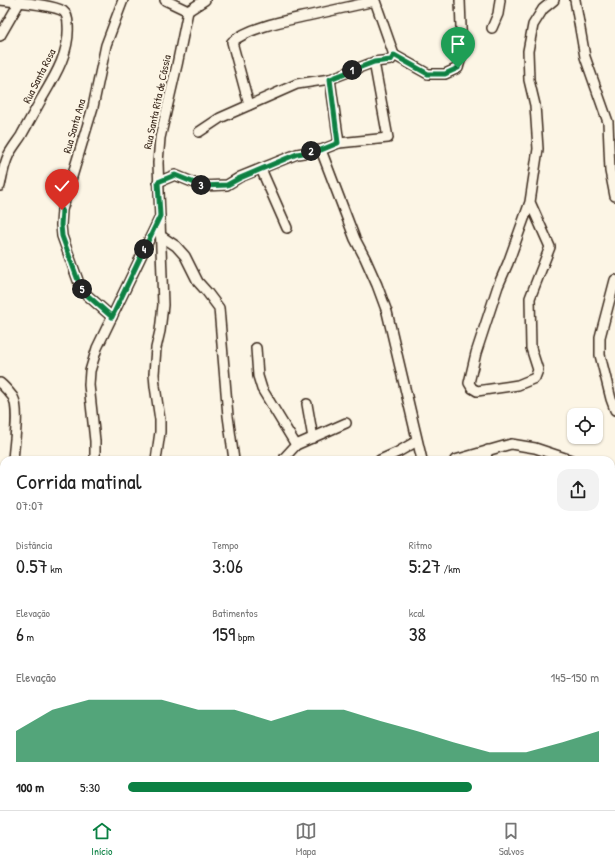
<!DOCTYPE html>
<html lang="pt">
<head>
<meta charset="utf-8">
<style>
	body { margin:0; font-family:"Patrick Hand",sans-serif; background:#f2f2f2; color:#222; height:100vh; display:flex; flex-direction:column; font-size:15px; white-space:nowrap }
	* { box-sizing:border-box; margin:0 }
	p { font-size:13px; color:#767676 }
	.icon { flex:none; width:22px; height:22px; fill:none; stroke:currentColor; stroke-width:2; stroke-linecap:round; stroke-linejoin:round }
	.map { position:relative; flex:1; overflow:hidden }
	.panel { position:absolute; left:0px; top:456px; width:615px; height:354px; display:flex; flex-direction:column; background:#fff; border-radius:12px 12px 0 0; box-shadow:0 1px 3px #0004 }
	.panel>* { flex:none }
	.buttons { position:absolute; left:567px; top:408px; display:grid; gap:8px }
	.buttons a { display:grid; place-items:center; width:36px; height:36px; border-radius:8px; background:#fff; box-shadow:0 1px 3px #0004; font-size:20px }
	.pin { position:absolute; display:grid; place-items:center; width:34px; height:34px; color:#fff; margin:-41px -17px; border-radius:50% 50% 50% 0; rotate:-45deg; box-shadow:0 0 4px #0007 }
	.pin .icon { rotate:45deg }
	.km { position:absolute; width:20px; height:20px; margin:-10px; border-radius:50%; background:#222; color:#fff; font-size:11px; line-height:20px; text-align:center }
	.round { display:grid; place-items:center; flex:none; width:42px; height:42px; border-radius:12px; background:#f2f2f2 }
	.head { display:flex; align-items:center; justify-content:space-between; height:68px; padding:0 16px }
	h1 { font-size:22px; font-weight:600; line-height:30px }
	.figures { display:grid; grid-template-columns:repeat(3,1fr); gap:6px; height:68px; padding:4px 16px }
	.figures div { display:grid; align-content:center }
	.figures b { font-size:20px; font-weight:600 }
	.figures small { font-size:11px; font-weight:400 }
	.figures p { font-size:11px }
	.chart { height:112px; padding:8px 16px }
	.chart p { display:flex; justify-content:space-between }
	.chart svg { width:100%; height:72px; margin-top:4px; fill:#0b8043; opacity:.7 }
	ul { padding:0 16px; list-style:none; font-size:13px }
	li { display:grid; grid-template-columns:64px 48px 1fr; align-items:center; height:30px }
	li i { height:10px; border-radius:5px; background:#0b8043 }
	.tabs { display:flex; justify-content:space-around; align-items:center; height:56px; border-top:1px solid #e0e0e0; background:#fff; font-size:11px; color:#767676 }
	.tabs a { display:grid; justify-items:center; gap:2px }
	.tabs .on { color:#0b8043 }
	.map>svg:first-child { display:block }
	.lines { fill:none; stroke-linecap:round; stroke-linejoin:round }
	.minor-casing { stroke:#3b2a1e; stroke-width:12 }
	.minor { stroke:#fcf5e5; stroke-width:9 }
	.route-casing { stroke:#fff; stroke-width:8 }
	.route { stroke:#0b8043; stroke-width:5 }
	.labels { text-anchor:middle; stroke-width:4; stroke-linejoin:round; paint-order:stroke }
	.street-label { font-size:11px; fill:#3b2a1e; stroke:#fcf5e5 }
</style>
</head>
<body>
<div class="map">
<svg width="615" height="810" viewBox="0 0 615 810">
	<rect width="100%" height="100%" fill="#fcf5e5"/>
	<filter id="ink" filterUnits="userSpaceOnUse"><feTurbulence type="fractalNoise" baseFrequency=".025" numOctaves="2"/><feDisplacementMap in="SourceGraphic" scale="8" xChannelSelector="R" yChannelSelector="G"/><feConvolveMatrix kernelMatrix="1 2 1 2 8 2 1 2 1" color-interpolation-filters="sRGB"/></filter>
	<g filter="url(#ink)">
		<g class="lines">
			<defs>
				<g id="minor">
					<polyline points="165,0 188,11"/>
					<polyline points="575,0 585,57 608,122 610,171 615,196"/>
					<polyline points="188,11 205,0"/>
					<polyline points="492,28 498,14 500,0"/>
					<polyline points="0,36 19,3"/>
					<polyline points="394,55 428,74 445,74 458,68 462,54 460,0"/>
					<polyline points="330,79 374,62 388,138 339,143 321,150 355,239 365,258 377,285 387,312 422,460"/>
					<path d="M249,105L232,42C250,27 284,21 307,16C330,11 352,6 375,1L394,55L391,60L374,62"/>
					<polyline points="199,132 220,118 297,84 330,79 339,143"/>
					<polyline points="261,169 287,228"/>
					<polyline points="158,182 175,175 202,186 227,185 240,177 297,154 321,150"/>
					<path d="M0,186C2,175 4,164 9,154C13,147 17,142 21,136C28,123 35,111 42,98C55,76 70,52 68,25C68,20 67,14 63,11C52,4 15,2 0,0"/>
					<polyline points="530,202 508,263 498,286 476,353 469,383 472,388 477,391 518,385 535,378 538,370 531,348 530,298 550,247 530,202 538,149 535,105 529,80 528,51 533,25 543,9 554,0"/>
					<polyline points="161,236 176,246 185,256 198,282 207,292 219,308 228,416 234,460"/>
					<polyline points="615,280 600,337 600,355 611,399 615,410"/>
					<polyline points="112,317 87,295 80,286 62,236 61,225 62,210 93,107 106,45 123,0"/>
					<polyline points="256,348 258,376 262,389 296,445"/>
					<path d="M0,383C5,387 9,392 13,397C20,410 14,444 13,460"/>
					<polyline points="307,404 313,438"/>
					<polyline points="95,460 95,441 89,385 90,371 97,348 160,217"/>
					<polyline points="156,460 160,432 160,420 155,386 154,374 156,348 160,331 163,305 158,163 160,138 164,121 177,65 188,11"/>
					<polyline points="284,460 285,457 296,445 346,423"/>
					<polyline points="380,460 398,452 417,441"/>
					<polyline points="455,460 511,444 535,448 571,460"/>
					<polyline points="485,460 488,450"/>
					<polyline points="611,474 615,475"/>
					<polyline points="0,689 4,690"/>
					<polyline points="0,730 4,734"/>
					<polyline points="424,806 427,810"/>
					<polyline points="582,806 586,810"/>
					<polyline points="6,810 8,806"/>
					<polyline points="115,810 117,806"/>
				</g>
			</defs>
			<use href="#minor" class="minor-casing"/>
			<use href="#minor" class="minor"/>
		</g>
	</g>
	<g class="lines" filter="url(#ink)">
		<defs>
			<polyline id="route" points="62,210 61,225 62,236 80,286 87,295 112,317 160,216 158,182 175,175 202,186 227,185 240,178 297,154 321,150 338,143 330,79 374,62 391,60 394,55 428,74 445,74 458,68"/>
		</defs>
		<use href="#route" class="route-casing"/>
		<use href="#route" class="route"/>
	</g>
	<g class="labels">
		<g class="street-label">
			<text transform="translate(39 76) rotate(-63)" y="4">Rua Santa Rosa</text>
			<text transform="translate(157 102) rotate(-78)" y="4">Rua Santa Rita de Cássia</text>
			<text transform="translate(74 126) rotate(-74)" y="4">Rua Santa Ana</text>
		</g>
	</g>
</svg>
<div class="buttons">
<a><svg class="icon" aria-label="locate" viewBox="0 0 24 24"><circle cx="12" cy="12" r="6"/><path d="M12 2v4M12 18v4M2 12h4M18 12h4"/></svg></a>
</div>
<div class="pin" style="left:458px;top:68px;background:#1e9e55"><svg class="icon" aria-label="arrive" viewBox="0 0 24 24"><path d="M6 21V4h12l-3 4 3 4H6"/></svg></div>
<div class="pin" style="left:62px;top:210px;background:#d93025"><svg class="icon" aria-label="check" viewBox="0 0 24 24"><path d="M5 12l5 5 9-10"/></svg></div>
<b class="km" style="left:352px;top:70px">1</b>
<b class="km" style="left:311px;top:151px">2</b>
<b class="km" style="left:201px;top:185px">3</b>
<b class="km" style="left:144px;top:249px">4</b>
<b class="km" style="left:82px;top:289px">5</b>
<section class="panel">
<div class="head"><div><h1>Corrida matinal</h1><p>07:07</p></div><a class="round"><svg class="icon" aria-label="share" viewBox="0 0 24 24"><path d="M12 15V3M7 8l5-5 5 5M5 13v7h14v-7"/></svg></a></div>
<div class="figures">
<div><p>Distância</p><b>0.57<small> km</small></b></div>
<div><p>Tempo</p><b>3:06</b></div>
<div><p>Ritmo</p><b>5:27<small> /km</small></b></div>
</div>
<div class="figures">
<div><p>Elevação</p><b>6<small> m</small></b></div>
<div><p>Batimentos</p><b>159<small> bpm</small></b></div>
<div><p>kcal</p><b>38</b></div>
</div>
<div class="chart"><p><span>Elevação</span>145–150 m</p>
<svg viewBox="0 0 160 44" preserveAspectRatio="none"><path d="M0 44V25L10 12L20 6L30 6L40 6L50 12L60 12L70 19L80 12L90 12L100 19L110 25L120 32L130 38L140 38L150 32L160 25V44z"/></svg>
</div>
<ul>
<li><b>100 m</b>5:30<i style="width:73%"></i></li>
</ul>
</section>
</div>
<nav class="tabs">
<a class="on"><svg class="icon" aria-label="home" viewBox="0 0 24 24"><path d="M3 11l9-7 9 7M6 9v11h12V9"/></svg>Início</a>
<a><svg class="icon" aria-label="map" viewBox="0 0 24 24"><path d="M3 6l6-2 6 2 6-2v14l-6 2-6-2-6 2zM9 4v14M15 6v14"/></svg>Mapa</a>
<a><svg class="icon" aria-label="saved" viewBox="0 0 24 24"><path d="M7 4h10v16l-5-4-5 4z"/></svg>Salvos</a>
</nav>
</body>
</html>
